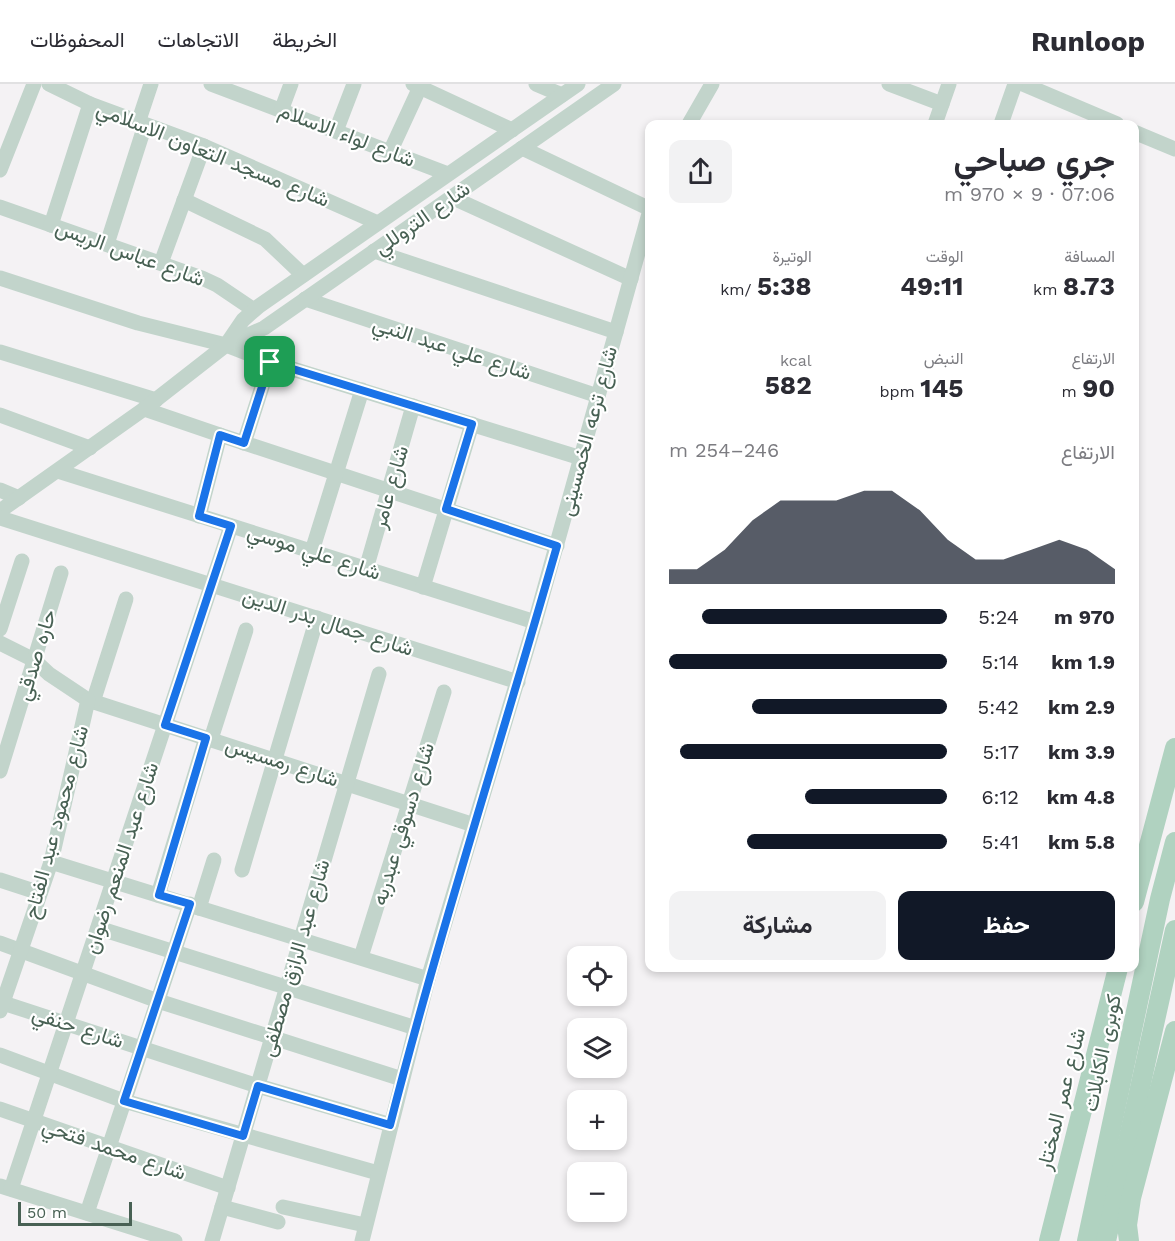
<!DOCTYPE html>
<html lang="ar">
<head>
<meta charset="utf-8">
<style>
	body { margin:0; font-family:"Work Sans",Vazirmatn,sans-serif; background:#f2f2f3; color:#2b2b33; direction:rtl; height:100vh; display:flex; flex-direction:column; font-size:22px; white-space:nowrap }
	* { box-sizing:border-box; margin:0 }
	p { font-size:20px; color:#7c7c81 }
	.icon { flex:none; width:33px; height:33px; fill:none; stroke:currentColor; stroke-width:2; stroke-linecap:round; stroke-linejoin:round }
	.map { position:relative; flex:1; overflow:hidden; direction:ltr }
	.sheet { position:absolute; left:645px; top:36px; width:494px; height:852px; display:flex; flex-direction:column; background:#fff; border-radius:12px; box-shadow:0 3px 9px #0003; direction:rtl }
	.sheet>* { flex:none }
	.tools { position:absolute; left:567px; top:862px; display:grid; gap:12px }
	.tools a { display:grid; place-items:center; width:60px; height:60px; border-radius:12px; background:#fff; box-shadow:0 3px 9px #0003; font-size:30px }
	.scale { position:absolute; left:18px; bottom:15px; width:114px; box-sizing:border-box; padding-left:6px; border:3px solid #486154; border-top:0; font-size:16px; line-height:21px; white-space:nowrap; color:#486154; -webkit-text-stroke:4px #fff; paint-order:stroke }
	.pin { position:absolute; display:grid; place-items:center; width:51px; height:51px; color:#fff; margin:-26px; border-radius:12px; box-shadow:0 3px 9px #0006 }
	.round { display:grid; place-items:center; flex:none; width:63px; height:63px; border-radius:12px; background:#f2f2f3 }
	.summary { display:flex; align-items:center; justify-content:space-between; height:102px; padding:0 24px }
	h1 { font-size:33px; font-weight:700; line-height:45px }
	.stats { display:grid; grid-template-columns:repeat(3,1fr); gap:9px; height:102px; padding:6px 24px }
	.stats div { display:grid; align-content:center }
	.stats b { font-size:26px; font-weight:700 }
	.stats small { font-size:16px; font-weight:400 }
	.stats p { font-size:16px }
	.chart { height:168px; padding:12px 24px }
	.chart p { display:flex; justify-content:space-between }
	.chart svg { width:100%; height:108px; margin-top:6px; fill:#111827; opacity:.7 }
	.button { display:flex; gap:12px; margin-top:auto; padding:12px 24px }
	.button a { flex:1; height:69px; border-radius:12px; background:#111827; color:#fff; font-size:24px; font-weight:700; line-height:69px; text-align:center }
	.button a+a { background:#f2f2f3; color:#2b2b33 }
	ul { padding:0 24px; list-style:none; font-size:20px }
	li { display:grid; grid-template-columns:96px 72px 1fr; align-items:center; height:45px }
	li i { height:15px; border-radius:8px; background:#111827 }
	header { display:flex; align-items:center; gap:36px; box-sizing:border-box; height:84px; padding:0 30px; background:#fff; border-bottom:2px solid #e1e1e2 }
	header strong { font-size:28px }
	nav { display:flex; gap:33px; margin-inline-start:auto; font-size:21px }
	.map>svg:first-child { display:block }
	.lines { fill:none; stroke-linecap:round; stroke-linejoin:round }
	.minor { stroke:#c2d4cb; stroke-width:15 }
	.major { stroke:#b0d2c0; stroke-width:20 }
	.route-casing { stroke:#fff; stroke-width:12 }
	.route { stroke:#1a73e8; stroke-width:8 }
	.labels { text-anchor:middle; stroke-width:4.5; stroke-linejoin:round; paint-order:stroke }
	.street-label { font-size:21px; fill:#486154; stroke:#fff }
</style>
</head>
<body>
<header>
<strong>Runloop</strong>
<nav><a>الخريطة</a><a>الاتجاهات</a><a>المحفوظات</a></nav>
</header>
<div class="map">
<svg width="1175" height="1157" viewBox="0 0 1175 1157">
	<rect width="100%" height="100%" fill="#f4f2f4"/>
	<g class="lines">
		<g class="minor">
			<polyline points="49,0 90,20 204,62 378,139"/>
			<polyline points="211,0 448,90"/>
			<polyline points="413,0 512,46"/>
			<polyline points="536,0 562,11"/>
			<polyline points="889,0 942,20"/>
			<polyline points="1023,0 1117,40"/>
			<polyline points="281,27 291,0"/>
			<polyline points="138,39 151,0"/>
			<polyline points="689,40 712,0"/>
			<polyline points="935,40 949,0"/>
			<polyline points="1001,40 1015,0"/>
			<polyline points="336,47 354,0"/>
			<polyline points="1134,48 1175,65"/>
			<polyline points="522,64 650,125"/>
			<polyline points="390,68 420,3"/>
			<polyline points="0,86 34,0"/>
			<polyline points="451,113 631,195"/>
			<polyline points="184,116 265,155 303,191"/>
			<polyline points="0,123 202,194 217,201 254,226"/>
			<polyline points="51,141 90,20"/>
			<polyline points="107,160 145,41"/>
			<polyline points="374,167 616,248"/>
			<polyline points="161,179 204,62"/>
			<polyline points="0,194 138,239 226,261 270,278 581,374"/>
			<polyline points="305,215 598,312"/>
			<polyline points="226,261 264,244 614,0"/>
			<polyline points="0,268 156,316"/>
			<polyline points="144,325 220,351 557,462"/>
			<polyline points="0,331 90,364"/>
			<polyline points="244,359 270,278"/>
			<polyline points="58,387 535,538"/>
			<polyline points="0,406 19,414"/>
			<polyline points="0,427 144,325 226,261 243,236 259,222 578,0"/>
			<polyline points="199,432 220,351"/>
			<polyline points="0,434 518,598"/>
			<polyline points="312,467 362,306"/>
			<polyline points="366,485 413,322"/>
			<polyline points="423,503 472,340"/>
			<polyline points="0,545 22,477"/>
			<polyline points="0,559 34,576 49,590 88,616 474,741"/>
			<polyline points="93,618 126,515"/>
			<polyline points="211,655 246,546"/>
			<polyline points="0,687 61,489"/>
			<polyline points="51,778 428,895"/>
			<polyline points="242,786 317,534"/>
			<polyline points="0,796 40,809"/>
			<polyline points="158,811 206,654"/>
			<polyline points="199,824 214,776"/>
			<polyline points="98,844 416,944"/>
			<polyline points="0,859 158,917 402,995"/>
			<polyline points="361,873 444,608"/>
			<polyline points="0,918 258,1002 391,1041"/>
			<polyline points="0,927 51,778 88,616"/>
			<polyline points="0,971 124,1017 378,1089"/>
			<polyline points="0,1025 228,1104"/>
			<polyline points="0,1102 175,1157"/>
			<polyline points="11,1105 231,442"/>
			<polyline points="222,1123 278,1138"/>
			<polyline points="283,1123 365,1141"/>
			<polyline points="87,1129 190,820"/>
			<polyline points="212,1157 379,590"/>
			<polyline points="362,1157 428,895 535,538 650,126"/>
		</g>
		<g class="major">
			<polyline points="1134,818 1175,664"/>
			<polyline points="1049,1157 1118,884"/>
			<polyline points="1087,1157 1160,815 1175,758"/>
			<polyline points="1106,1157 1175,846"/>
			<polyline points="1129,1157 1127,1141 1131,1114 1175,947"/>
		</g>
	</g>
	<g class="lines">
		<defs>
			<path id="route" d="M270,278L472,340L446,425L557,462C502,655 440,846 390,1041L258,1002L243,1052L124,1017L190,820L159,811L206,654L165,641L231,442L199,432L220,351L244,359Z"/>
		</defs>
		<use href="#route" class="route-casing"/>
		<use href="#route" class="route"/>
	</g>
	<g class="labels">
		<g class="street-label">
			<text transform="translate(347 51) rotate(21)" y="7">شارع لواء الاسلام</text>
			<text transform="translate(213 70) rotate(22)" y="7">شارع مسجد التعاون الاسلامي</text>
			<text transform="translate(422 134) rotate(-35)" y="7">شارع التروللي</text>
			<text transform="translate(130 169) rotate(20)" y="7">شارع عباس الريس</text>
			<text transform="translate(452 264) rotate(18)" y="7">شارع علي عبد النبي</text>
			<text transform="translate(588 347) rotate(-75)" y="7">شارع ترعه الخمسينى</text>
			<text transform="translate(390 403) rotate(-74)" y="7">شارع عامر</text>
			<text transform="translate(314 468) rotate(18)" y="7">شارع علي موسي</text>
			<text transform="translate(328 538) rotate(18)" y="7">شارع جمال بدر الدين</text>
			<text transform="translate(36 571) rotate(-73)" y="7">حاره صدقي</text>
			<text transform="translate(282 678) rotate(18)" y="7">شارع رمسيس</text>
			<text transform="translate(56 738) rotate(-75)" y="7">شارع محمود عبد الفتاح</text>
			<text transform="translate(403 740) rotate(-73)" y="7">شارع دسوقي عبدربه</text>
			<text transform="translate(121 774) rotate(-72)" y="7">شارع عبد المنعم رضوان</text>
			<text transform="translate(295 874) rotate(-74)" y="7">شارع عبد الرازق مصطفى</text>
			<text transform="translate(78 943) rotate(18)" y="7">شارع حنفي</text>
			<text transform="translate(1102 969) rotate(-78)" y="7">كوبرى الكابلات</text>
			<text transform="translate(1061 1015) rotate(-76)" y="7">شارع عمر المختار</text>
			<text transform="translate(114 1065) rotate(19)" y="7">شارع محمد فتحي</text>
		</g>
	</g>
</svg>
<div class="tools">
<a><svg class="icon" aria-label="locate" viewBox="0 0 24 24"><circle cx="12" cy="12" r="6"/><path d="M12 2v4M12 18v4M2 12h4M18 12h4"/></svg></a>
<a><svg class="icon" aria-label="layers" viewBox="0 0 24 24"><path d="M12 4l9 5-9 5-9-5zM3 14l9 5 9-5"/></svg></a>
<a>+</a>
<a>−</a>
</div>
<div class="scale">50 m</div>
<div class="pin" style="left:270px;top:278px;background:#1e9e55"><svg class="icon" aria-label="arrive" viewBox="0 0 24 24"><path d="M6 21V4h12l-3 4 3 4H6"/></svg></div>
<section class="sheet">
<div class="summary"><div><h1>جري صباحي</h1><p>07:06 · 9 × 970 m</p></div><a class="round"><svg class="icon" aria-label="share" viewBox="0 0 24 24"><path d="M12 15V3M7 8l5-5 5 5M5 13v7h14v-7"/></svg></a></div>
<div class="stats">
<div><p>المسافة</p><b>8.73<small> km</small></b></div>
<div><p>الوقت</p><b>49:11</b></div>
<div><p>الوتيرة</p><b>5:38<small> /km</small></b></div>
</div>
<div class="stats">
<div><p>الارتفاع</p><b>90<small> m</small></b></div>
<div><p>النبض</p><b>145<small> bpm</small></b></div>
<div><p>kcal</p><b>582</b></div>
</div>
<div class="chart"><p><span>الارتفاع</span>246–254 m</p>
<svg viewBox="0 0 160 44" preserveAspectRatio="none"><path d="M0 44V38L10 38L20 30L30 18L40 10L50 10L60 10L70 6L80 6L90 14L100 26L110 34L120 34L130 30L140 26L150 30L160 38V44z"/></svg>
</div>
<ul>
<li><b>970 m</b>5:24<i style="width:88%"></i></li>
<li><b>1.9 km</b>5:14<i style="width:100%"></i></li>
<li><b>2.9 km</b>5:42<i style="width:70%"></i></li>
<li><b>3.9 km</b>5:17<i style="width:96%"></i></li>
<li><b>4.8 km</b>6:12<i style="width:51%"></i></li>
<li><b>5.8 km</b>5:41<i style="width:72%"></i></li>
</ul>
<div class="button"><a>حفظ</a><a>مشاركة</a></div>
</section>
</div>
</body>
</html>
